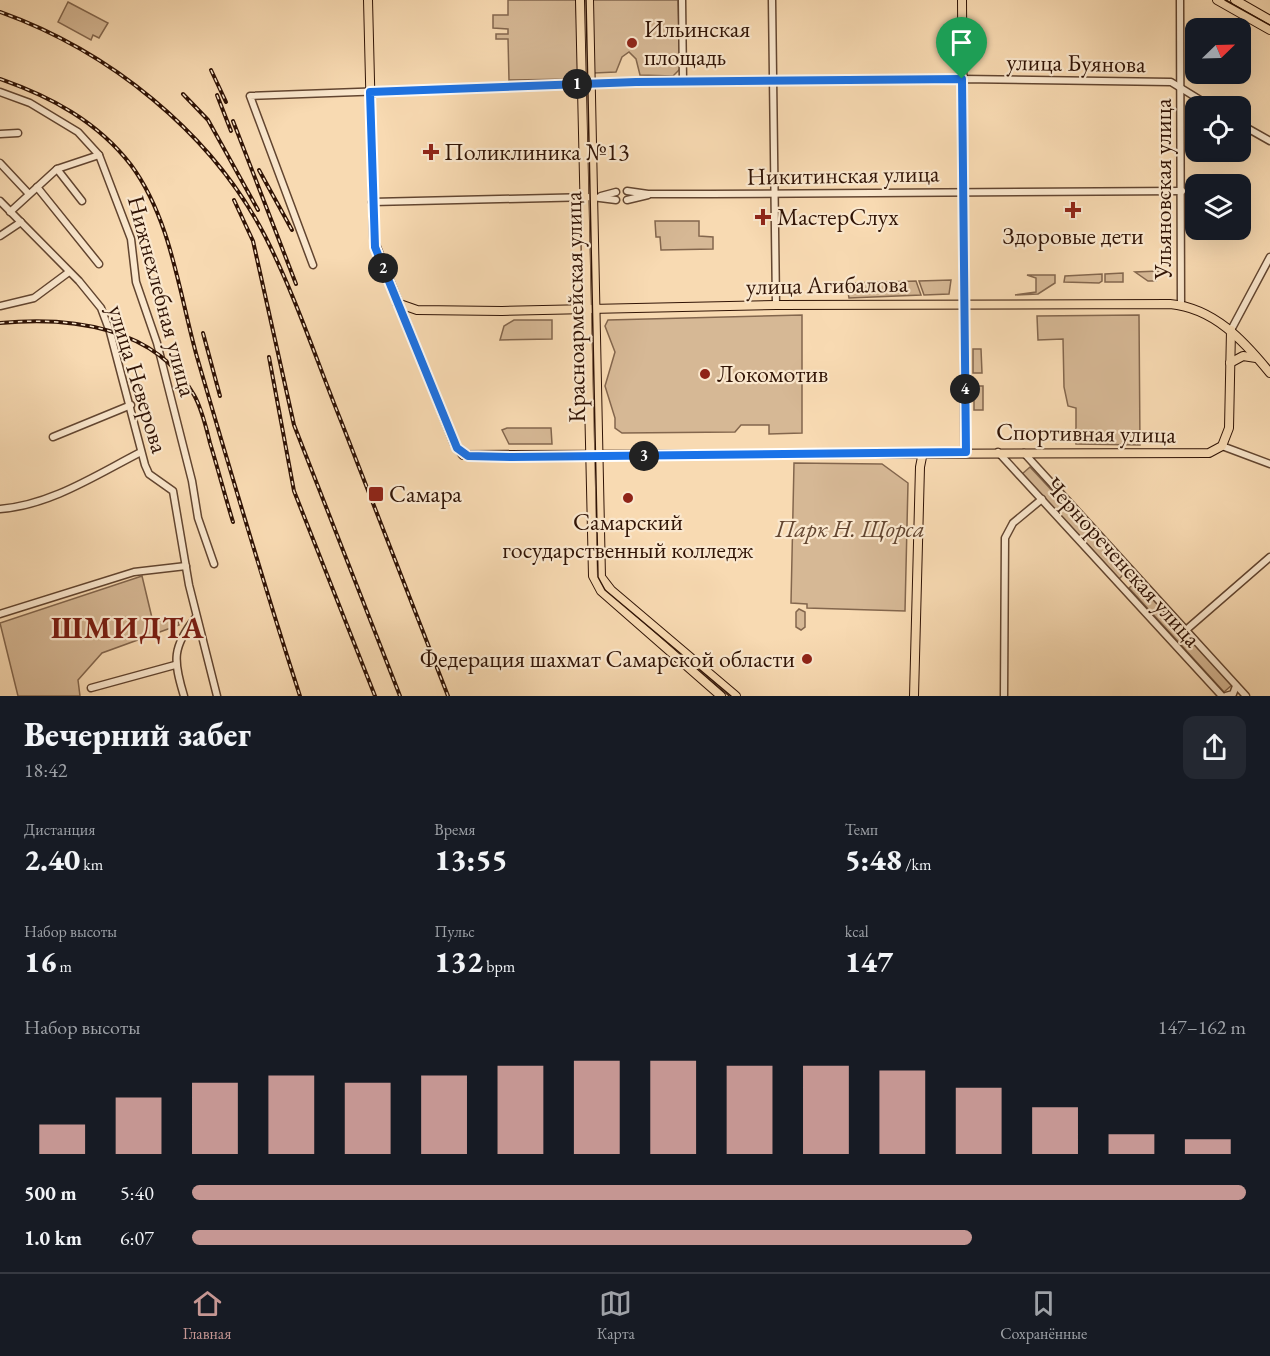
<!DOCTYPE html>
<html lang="ru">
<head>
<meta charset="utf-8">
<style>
	body { margin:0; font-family:"EB Garamond",serif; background:#242831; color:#f1f3f6; height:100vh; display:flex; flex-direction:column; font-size:22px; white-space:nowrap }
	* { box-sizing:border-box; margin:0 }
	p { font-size:20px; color:#9ea1a6 }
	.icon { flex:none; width:33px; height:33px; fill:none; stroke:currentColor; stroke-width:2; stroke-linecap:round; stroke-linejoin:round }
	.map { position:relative; height:696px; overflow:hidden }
	.side { display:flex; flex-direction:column; background:#171b24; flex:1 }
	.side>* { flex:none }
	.needle { width:39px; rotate:67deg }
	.controls { position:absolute; left:1185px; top:18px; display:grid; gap:12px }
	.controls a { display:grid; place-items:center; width:66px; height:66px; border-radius:12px; background:#171b24; box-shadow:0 6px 24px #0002; font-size:30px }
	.pin { position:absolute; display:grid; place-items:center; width:51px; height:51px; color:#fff; margin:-62px -26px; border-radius:50% 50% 50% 0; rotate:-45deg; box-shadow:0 0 6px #0007 }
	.pin .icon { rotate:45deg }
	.km { position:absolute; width:30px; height:30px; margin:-15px; border-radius:50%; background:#222; color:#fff; font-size:16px; line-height:30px; text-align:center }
	.round { display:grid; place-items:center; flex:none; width:63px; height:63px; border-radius:12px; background:#242831 }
	.overview { display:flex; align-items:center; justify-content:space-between; height:102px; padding:0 24px }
	h1 { font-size:33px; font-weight:800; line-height:45px }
	.metrics { display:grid; grid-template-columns:repeat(3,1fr); gap:9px; height:102px; padding:6px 24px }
	.metrics div { display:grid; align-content:center }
	.metrics b { font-size:30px; font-weight:800 }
	.metrics small { font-size:16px; font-weight:400 }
	.metrics p { font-size:16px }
	.chart { height:168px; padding:12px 24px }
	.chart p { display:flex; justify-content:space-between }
	.chart svg { width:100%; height:108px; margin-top:6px; stroke:#c59692; stroke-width:6 }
	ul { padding:0 24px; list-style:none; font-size:20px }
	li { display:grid; grid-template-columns:96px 72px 1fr; align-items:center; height:45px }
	li i { height:15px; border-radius:8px; background:#c59692 }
	.dock { display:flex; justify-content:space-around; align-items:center; height:84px; border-top:2px solid #363941; background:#171b24; font-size:16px; color:#9ea1a6 }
	.dock a { display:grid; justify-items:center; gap:3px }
	.dock .active { color:#c59692 }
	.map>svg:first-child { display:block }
	.green { fill:#d6b895; stroke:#83664d; stroke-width:1.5 }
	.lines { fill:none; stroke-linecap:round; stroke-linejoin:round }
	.minor-casing { stroke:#624530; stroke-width:9 }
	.major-casing { stroke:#301305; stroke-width:10 }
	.minor { stroke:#fae7cd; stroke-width:6 }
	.major { stroke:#f8dab2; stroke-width:8 }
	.tram { stroke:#301305; stroke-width:1.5 }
	.rail-casing { stroke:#301305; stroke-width:4 }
	.rail { stroke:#fae7cd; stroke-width:1.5; stroke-dasharray:4.5; stroke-linecap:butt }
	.route-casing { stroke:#fff; stroke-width:12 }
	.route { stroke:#1a73e8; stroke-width:8 }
	.poi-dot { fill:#8f2418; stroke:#fae7cd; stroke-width:2 }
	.labels { text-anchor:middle; stroke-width:4.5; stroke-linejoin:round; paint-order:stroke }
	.poi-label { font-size:24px; fill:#301305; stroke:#fae7cd; text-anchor:start }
	.street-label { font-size:24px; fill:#301305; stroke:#fae7cd }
	.park-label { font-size:24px; font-style:italic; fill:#624530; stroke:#fae7cd }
	.district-label { font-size:30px; font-weight:bold; letter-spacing:1.5px; fill:#7a1f14; stroke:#fae7cd }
</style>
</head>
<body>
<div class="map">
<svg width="1270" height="696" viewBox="0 0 1270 696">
	<rect width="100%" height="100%" fill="#f8dab2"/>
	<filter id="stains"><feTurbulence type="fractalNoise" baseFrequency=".00333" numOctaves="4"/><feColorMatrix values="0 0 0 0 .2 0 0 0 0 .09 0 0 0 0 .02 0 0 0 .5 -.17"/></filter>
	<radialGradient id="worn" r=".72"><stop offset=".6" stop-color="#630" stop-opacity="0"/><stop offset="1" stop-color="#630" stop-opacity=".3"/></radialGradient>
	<g class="green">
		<polygon points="508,0 576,0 579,79 509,80 508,39 496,39 496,34 508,34 508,29 493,28 493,15 508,15"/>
		<polygon points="592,0 678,0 680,69 673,76 640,75 636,59 629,52 622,57 616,72 594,73"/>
		<polygon points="68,2 108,23 99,38 93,35 91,40 58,22"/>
		<polygon points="655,221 699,221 699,236 713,237 713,249 661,250 660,237 656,237"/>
		<polygon points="1159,271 1156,281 1148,281 1135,272"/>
		<polygon points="1123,273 1123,282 1105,282 1105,274"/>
		<polygon points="1102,274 1102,281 1099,283 1064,282 1065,276"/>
		<polygon points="1027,275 1055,275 1055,283 1038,294 1015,295 1036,292 1036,278"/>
		<polygon points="951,280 949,294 924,295 919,281"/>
		<polygon points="916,281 921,295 849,298 847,286 851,283"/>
		<polygon points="802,315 802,433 769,434 769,425 741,425 735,432 622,433 615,428 615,418 605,386 615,352 605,326 608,320"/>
		<polygon points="1139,315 1140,445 1076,444 1076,408 1068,406 1064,387 1063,339 1038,340 1037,316"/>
		<polygon points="514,320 552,320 552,339 500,340 504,326"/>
		<polygon points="973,349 981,349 982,373 973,373"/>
		<rect x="974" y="386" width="9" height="24"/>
		<polygon points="507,428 551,428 552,444 509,444 502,430"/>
		<polygon points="794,463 882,464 908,483 905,611 807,608 807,604 791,603"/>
		<polygon points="1030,467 1127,571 1119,579 1022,474"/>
		<polygon points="142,576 153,622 177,617 179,625 102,653 78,680 80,696 18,696 0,623"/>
		<polygon points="1137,581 1232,685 1224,692 1129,588"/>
		<polygon points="799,609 805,612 805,627 801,630 796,627 796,612"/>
	</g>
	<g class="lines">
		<defs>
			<g id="minor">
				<polyline points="682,0 683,81"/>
				<polyline points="772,0 776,305"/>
				<polyline points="1180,0 1181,305"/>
				<polyline points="0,92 30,103 78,132 99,155 131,239 136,282 157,343 192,481 198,518 214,564"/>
				<polyline points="1240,124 1270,141"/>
				<polyline points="0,134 18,133"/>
				<polyline points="0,163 29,194"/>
				<polyline points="57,169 82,201"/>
				<polyline points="37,187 99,264"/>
				<polyline points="627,191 648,194 710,194 1182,191"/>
				<polyline points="601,196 616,192"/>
				<polyline points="627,200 648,195"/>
				<polyline points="0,201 79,281 101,308 110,332 145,465 149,474 173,491 189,585 217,696"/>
				<polyline points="372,202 592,197 616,200"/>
				<polyline points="10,212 57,169 99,155"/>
				<polyline points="0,236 21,222"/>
				<polyline points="313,265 250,96 636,82 962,79 1171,82 1210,106"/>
				<polyline points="0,306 34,298 69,272"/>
				<polyline points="1231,330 1270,257"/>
				<polyline points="53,437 131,405"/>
				<polyline points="1222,446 1270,464"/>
				<polyline points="998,452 1222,696"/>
				<polyline points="1024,453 1246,696"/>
				<path d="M0,509C51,505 96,475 141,452"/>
				<polyline points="0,614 134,572 186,566"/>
				<polyline points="1186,630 1270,557"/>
				<polyline points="91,688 175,665"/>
				<polyline points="1004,695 1005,538 1013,523 1042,499"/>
				<path d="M184,696C173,660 172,647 196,617"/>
				<polyline points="1226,696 1233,694 1236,686"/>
			</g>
			<g id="major">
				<polyline points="368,0 374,241 454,443 463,455 1209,453 1222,446 1229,428 1231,330"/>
				<polyline points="580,0 593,576 601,591 721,696"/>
				<polyline points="589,0 601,577 611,590 736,696"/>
				<polyline points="962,0 965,452"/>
				<polyline points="1217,0 1270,30"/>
				<polyline points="1235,0 1270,20"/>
				<path d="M397,303L417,310L502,311L776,305L1170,304C1214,308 1244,341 1270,373"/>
				<polyline points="1230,363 1243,356 1256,358"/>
				<polyline points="914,696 920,467 923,452"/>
			</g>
		</defs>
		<use href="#minor" class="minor-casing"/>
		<use href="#major" class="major-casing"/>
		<use href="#minor" class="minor"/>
		<use href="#major" class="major"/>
		<g class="tram">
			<polyline points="586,0 598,577 605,590 731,696"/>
			<polyline points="1225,0 1270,25"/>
		</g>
		<defs>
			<g id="rail">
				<path d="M0,12C109,51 211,132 265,236C295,295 316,359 341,421C377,513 412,604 448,696"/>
				<polyline points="211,70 226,102"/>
				<path d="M0,79C51,97 97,121 131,165C171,219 179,293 197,357C230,470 263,583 300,696"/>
				<polyline points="183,94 208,120 258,210"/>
				<polyline points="217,95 231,131"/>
				<polyline points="233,121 296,284"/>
				<polyline points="259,170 292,230"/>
				<polyline points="234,200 253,241 294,425 400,696"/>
				<path d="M0,323C71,316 156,327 194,395C202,409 206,427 210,443C218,469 225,496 233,522"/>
				<polyline points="203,333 220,396"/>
				<polyline points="269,357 294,491 375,696"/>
			</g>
		</defs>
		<use href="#rail" class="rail-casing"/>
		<use href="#rail" class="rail"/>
	</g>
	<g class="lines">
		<defs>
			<polygon id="route" points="962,79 966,452 512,457 468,456 457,448 375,247 370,92 636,82"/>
		</defs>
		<use href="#route" class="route-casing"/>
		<use href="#route" class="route"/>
	</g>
	<g class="poi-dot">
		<circle cx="632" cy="43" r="6"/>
		<path d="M428 143h6v6h6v6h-6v6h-6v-6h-6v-6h6z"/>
		<path d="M1070 201h6v6h6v6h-6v6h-6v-6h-6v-6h6z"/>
		<path d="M760 208h6v6h6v6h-6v6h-6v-6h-6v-6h6z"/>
		<circle cx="705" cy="374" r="6"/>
		<rect x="368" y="486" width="16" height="16" rx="3"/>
		<circle cx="628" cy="498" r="6"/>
		<circle cx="807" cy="659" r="6"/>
	</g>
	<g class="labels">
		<g class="poi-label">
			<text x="644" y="37">Ильинская<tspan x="644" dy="28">площадь</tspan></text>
			<text x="444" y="160">Поликлиника №13</text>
			<text x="777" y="225">МастерСлух</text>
			<text x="1073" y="244" text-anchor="middle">Здоровые дети</text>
			<text x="717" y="382">Локомотив</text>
			<text x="389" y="502">Самара</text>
			<text x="628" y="530" text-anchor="middle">Самарский<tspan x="628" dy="28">государственный колледж</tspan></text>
			<text x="795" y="667" text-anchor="end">Федерация шахмат Самарской области</text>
		</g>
		<g class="street-label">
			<text transform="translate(1076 63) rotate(1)" y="8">улица Буянова</text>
			<text transform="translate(843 175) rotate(-1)" y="8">Никитинская улица</text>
			<text transform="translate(1163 189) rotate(-90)" y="8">Ульяновская улица</text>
			<text transform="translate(827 285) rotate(-1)" y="8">улица Агибалова</text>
			<text transform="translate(162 296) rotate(75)" y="8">Нижнехлебная улица</text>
			<text transform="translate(575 307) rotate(-91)" y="8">Красноармейская улица</text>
			<text transform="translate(138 379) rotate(73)" y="8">улица Неверова</text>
			<text transform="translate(1086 433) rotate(1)" y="8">Спортивная улица</text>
			<text transform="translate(1123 562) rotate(48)" y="8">Чернореченская улица</text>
		</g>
		<g class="park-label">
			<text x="850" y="537">Парк Н. Щорса</text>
		</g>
		<g class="district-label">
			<text x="128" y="638">ШМИДТА</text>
		</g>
	</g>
	<rect width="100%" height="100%" filter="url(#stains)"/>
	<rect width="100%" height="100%" fill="url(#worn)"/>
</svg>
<div class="controls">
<a><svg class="needle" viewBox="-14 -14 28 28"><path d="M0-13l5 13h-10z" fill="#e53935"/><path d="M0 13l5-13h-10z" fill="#9ea1a6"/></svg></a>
<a><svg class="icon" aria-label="locate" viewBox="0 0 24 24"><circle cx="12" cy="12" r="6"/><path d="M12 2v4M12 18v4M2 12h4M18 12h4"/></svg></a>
<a><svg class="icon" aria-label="layers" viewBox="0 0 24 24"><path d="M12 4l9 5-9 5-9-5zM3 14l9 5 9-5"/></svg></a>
</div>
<div class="pin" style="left:962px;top:79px;background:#1e9e55"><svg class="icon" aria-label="arrive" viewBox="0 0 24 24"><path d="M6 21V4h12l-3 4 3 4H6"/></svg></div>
<b class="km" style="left:577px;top:84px">1</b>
<b class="km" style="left:383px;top:268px">2</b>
<b class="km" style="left:644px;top:456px">3</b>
<b class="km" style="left:965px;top:389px">4</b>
</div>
<section class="side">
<div class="overview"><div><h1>Вечерний забег</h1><p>18:42</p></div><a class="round"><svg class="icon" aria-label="share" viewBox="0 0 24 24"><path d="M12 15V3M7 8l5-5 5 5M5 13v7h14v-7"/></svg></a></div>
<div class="metrics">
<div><p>Дистанция</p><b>2.40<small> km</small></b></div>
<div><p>Время</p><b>13:55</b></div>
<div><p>Темп</p><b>5:48<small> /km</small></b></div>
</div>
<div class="metrics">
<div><p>Набор высоты</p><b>16<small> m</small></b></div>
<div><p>Пульс</p><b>132<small> bpm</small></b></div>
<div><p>kcal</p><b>147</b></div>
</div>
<div class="chart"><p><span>Набор высоты</span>147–162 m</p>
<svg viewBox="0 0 160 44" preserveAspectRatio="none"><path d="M5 44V32M15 44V21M25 44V15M35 44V12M45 44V15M55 44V12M65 44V8M75 44V6M85 44V6M95 44V8M105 44V8M115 44V10M125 44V17M135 44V25M145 44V36M155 44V38"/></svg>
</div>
<ul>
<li><b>500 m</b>5:40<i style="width:100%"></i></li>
<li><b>1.0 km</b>6:07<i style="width:74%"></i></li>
</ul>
</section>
<nav class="dock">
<a class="active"><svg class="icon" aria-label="home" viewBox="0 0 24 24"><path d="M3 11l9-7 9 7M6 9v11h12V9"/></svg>Главная</a>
<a><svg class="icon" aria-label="map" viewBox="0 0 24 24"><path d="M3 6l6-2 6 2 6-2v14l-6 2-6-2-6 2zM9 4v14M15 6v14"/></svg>Карта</a>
<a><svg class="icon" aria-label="saved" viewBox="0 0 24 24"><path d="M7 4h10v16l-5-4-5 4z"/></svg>Сохранённые</a>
</nav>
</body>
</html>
